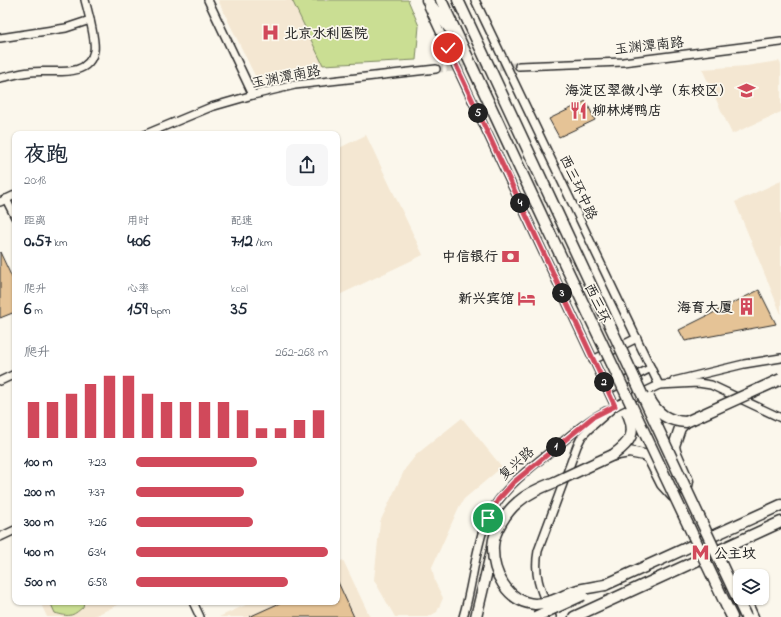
<!DOCTYPE html>
<html lang="zh">
<head>
<meta charset="utf-8">
<style>
	body { margin:0; font-family:"Indie Flower","LXGW WenKai TC",sans-serif; background:#f6f6f7; color:#1f2937; height:100vh; display:flex; flex-direction:column; font-size:15px; white-space:nowrap }
	* { box-sizing:border-box; margin:0 }
	p { font-size:13px; color:#747a83 }
	.icon { flex:none; width:22px; height:22px; fill:none; stroke:currentColor; stroke-width:2; stroke-linecap:round; stroke-linejoin:round }
	.map { position:relative; flex:1; overflow:hidden }
	.sheet { position:absolute; left:12px; top:131px; width:328px; height:474px; display:flex; flex-direction:column; background:#fff; border-radius:8px; box-shadow:0 1px 3px #0004 }
	.sheet>* { flex:none }
	.controls { position:absolute; left:733px; top:569px; display:grid; gap:8px }
	.controls a { display:grid; place-items:center; width:36px; height:36px; border-radius:8px; background:#fff; box-shadow:0 1px 3px #0004; font-size:20px }
	.pin { position:absolute; display:grid; place-items:center; width:34px; height:34px; color:#fff; margin:-17px; border:2px solid #fff; border-radius:50%; box-shadow:0 1px 4px #0007 }
	.km { position:absolute; width:20px; height:20px; margin:-10px; border-radius:50%; background:#222; color:#fff; font-size:11px; line-height:20px; text-align:center }
	.round { display:grid; place-items:center; flex:none; width:42px; height:42px; border-radius:8px; background:#f6f6f7 }
	.overview { display:flex; align-items:center; justify-content:space-between; height:68px; padding:0 12px }
	h1 { font-size:22px; font-weight:700; line-height:30px }
	.figures { display:grid; grid-template-columns:repeat(3,1fr); gap:6px; height:68px; padding:4px 12px }
	.figures div { display:grid; align-content:center }
	.figures b { font-size:17px; font-weight:700 }
	.figures small { font-size:11px; font-weight:400 }
	.figures p { font-size:11px }
	.chart { height:112px; padding:8px 12px }
	.chart p { display:flex; justify-content:space-between }
	.chart svg { width:100%; height:72px; margin-top:4px; stroke:#d1495b; stroke-width:6 }
	ul { padding:0 12px; list-style:none; font-size:13px }
	li { display:grid; grid-template-columns:64px 48px 1fr; align-items:center; height:30px }
	li i { height:10px; border-radius:5px; background:#d1495b }
	.map>svg:first-child { display:block }
	.built { fill:#f4e7d2 }
	.green { fill:#cade93; stroke:#7a845f }
	.building { fill:#e5c396; stroke:#2b2b2b }
	.lines { fill:none; stroke-linecap:round; stroke-linejoin:round }
	.minor-tunnel { stroke:#d1cec5; stroke-width:7; stroke-dasharray:7 3.5; stroke-linecap:butt }
	.minor-casing { stroke:#2b2b2b; stroke-width:10 }
	.highway-casing { stroke:#2b2b2b; stroke-width:13 }
	.minor { stroke:#fbf7ec; stroke-width:7 }
	.highway { stroke:#fbf7ec; stroke-width:10 }
	.highway-bridge-casing { stroke:#2b2b2b; stroke-width:13; stroke-linecap:butt }
	.highway-bridge { stroke:#fbf7ec; stroke-width:10 }
	.route-casing { stroke:#fff; stroke-width:8 }
	.route { stroke:#d1495b; stroke-width:5 }
	.labels { text-anchor:middle; stroke-width:3.5; stroke-linejoin:round; paint-order:stroke }
	.poi-label { font-size:14px; font-weight:bold; fill:#2b2b2b; stroke:#fbf7ec; text-anchor:end }
	.street-label { font-size:14px; fill:#2b2b2b; stroke:#fbf7ec }
</style>
</head>
<body>
<div class="map">
<svg width="781" height="617" viewBox="0 0 781 617">
	<rect width="100%" height="100%" fill="#fbf7ec"/>
	<filter id="ink" filterUnits="userSpaceOnUse"><feTurbulence type="fractalNoise" baseFrequency=".025" numOctaves="2"/><feDisplacementMap in="SourceGraphic" scale="8" xChannelSelector="R" yChannelSelector="G"/><feConvolveMatrix kernelMatrix="1 2 1 2 8 2 1 2 1" color-interpolation-filters="sRGB"/></filter>
	<g filter="url(#ink)">
		<g class="built">
			<polygon points="218,0 292,0 323,65 258,82"/>
			<polygon points="779,61 781,65 781,112 732,134 702,69 746,66"/>
			<polygon points="366,135 423,255 339,295 337,291 337,149"/>
			<polygon points="781,181 781,314 735,202"/>
			<polygon points="462,418 502,467 464,499 459,507 432,567 435,582 443,598 437,612 428,617 395,617 374,580 380,522 405,469 417,454"/>
			<polygon points="343,560 370,617 219,617 252,602 337,602 337,563"/>
			<polygon points="40,602 124,602 92,617 47,617"/>
		</g>
		<g class="green">
			<polygon points="292,0 408,0 419,26 416,60 323,65"/>
			<path d="M50,602H84L83,607C72,617 69,617 55,613Z"/>
		</g>
		<g class="building">
			<polygon points="586,101 595,120 559,137 549,119"/>
			<polygon points="0,252 15,284 15,312 0,318"/>
			<polygon points="759,290 776,324 685,341 679,330"/>
			<polygon points="337,580 354,617 249,617 282,602 337,602"/>
		</g>
		<g class="lines">
			<polyline class="minor-tunnel" points="436,69 519,66"/>
			<defs>
				<g id="minor">
					<polyline points="208,0 253,95"/>
					<polyline points="475,0 659,385"/>
					<polyline points="428,6 615,406"/>
					<polyline points="0,38 66,28 90,20"/>
					<polyline points="519,66 623,62 781,42"/>
					<path d="M0,78C10,76 20,73 30,72C51,69 88,80 94,51C96,41 88,11 85,0"/>
					<polyline points="146,134 211,107 253,95 295,85 436,69"/>
					<polyline points="6,199 15,217"/>
					<polyline points="0,202 15,195"/>
					<polyline points="593,360 637,338"/>
					<polyline points="0,381 15,374"/>
					<polyline points="674,381 744,364 781,358"/>
					<polyline points="608,390 651,368"/>
					<polyline points="0,537 15,530"/>
					<polyline points="193,602 200,617"/>
					<path d="M463,617C472,588 474,557 484,527C497,491 530,468 559,445C574,432 588,420 606,411"/>
					<path d="M552,617C542,593 533,578 538,551L577,446L582,436L589,429L615,406L659,385L698,383L711,385L781,418"/>
				</g>
				<g id="highway">
					<polyline points="427,0 449,28"/>
					<polyline points="441,0 549,231"/>
					<polyline points="458,0 563,225"/>
					<polyline points="686,422 680,428 674,446 675,451 688,481 686,491"/>
					<polyline points="613,455 629,452 644,455 649,458 662,484 673,496"/>
					<polyline points="605,585 781,505"/>
					<polyline points="737,599 748,606 753,617"/>
					<polyline points="726,605 732,617"/>
					<polyline points="476,617 492,550"/>
					<polyline points="574,617 781,522"/>
				</g>
			</defs>
			<use href="#minor" class="minor-casing"/>
			<use href="#highway" class="highway-casing"/>
			<use href="#minor" class="minor"/>
			<use href="#highway" class="highway"/>
			<defs>
				<g id="highway-bridge">
					<polyline points="563,225 746,617"/>
					<polyline points="549,231 726,605"/>
					<path d="M649,398C657,414 668,421 686,422L781,379"/>
					<path d="M605,585C595,587 585,588 575,591C562,596 550,604 535,604C507,602 492,572 493,546C494,531 506,512 518,502C528,493 542,487 555,482C574,473 593,464 613,455C631,442 637,433 627,412"/>
					<polyline points="535,617 583,595"/>
				</g>
			</defs>
			<use href="#highway-bridge" class="highway-bridge-casing"/>
			<use href="#highway-bridge" class="highway-bridge"/>
		</g>
	</g>
	<g class="lines" filter="url(#ink)">
		<defs>
			<polyline id="route" points="448,48 615,406 593,417 514,482 498,500 488,518"/>
		</defs>
		<use href="#route" class="route-casing"/>
		<use href="#route" class="route"/>
	</g>
	<defs>
		<symbol id="hospital-bare" viewBox="-9 -9 18 18"><path d="M-5-5h3v3.5h4V-5h3V5h-3V1.5h-4V5h-3Z" fill="#d1495b" stroke="#fbf7ec" stroke-width="2.5" paint-order="stroke"/></symbol>
		<symbol id="school-bare" viewBox="-9 -9 18 18"><path d="M0-5L7-2L0 1L-7-2ZM-4 1L0 2.5L4 1V4Q0 6-4 4Z" fill="#d1495b" stroke="#fbf7ec" stroke-width="2.5" paint-order="stroke"/></symbol>
		<symbol id="restaurant-bare" viewBox="-9 -9 18 18"><path d="M-5-6h1v4h1v-4h1v4h1v-4h1v5L-1.5 .5V6h-2V.5L-5-1ZM5-6V6H3V1.5H1.5Q1.5-4 5-6Z" fill="#d1495b" stroke="#fbf7ec" stroke-width="2.5" paint-order="stroke"/></symbol>
		<symbol id="bank-bare" viewBox="-9 -9 18 18"><path d="M-6-4H6V4H-6ZM0-2.3a2.3 2.3 0 1 0 0 4.6a2.3 2.3 0 1 0 0-4.6Z" fill="#d1495b" stroke="#fbf7ec" stroke-width="2.5" paint-order="stroke"/></symbol>
		<symbol id="hotel-bare" viewBox="-9 -9 18 18"><path d="M-6-4.5h1.5V1H6V5H4.5V3h-9V5H-6ZM-4 0a1.8 1.8 0 1 1 3.6 0ZM.5 0V-2.5h3Q6-2.5 6 0Z" fill="#d1495b" stroke="#fbf7ec" stroke-width="2.5" paint-order="stroke"/></symbol>
		<symbol id="building-bare" viewBox="-9 -9 18 18"><path d="M-4-6H4V6H1V3H-1V6H-4ZM-2.5-4.3h1.7v1.8h-1.7ZM.8-4.3h1.7v1.8H.8ZM-2.5-1h1.7V.8h-1.7ZM.8-1h1.7V.8H.8Z" fill="#d1495b" stroke="#fbf7ec" stroke-width="2.5" paint-order="stroke"/></symbol>
		<symbol id="metro-bare" viewBox="-9 -9 18 18"><path d="M-5.5 5V-5H-3L0 0L3-5H5.5V5H3V-.5L0 4L-3-.5V5Z" fill="#d1495b" stroke="#fbf7ec" stroke-width="2.5" paint-order="stroke"/></symbol>
	</defs>
	<g fill-rule="evenodd">
		<use href="#hospital-bare" x="258" y="20" width="25" height="25"/>
		<use href="#school-bare" x="734" y="78" width="25" height="25"/>
		<use href="#restaurant-bare" x="566" y="98" width="25" height="25"/>
		<use href="#bank-bare" x="498" y="244" width="25" height="25"/>
		<use href="#hotel-bare" x="514" y="286" width="25" height="25"/>
		<use href="#building-bare" x="734" y="294" width="25" height="25"/>
		<use href="#metro-bare" x="688" y="540" width="25" height="25"/>
	</g>
	<g class="labels">
		<g class="poi-label">
			<text x="284" y="38" text-anchor="start">北京水利医院</text>
			<text x="733" y="95">海淀区翠微小学（东校区）</text>
			<text x="592" y="115" text-anchor="start">柳林烤鸭店</text>
			<text x="498" y="261">中信银行</text>
			<text x="514" y="303">新兴宾馆</text>
			<text x="733" y="312">海育大厦</text>
			<text x="714" y="558" text-anchor="start">公主坟</text>
		</g>
		<g class="street-label">
			<text transform="translate(649 45) rotate(-6)" y="5">玉渊潭南路</text>
			<text transform="translate(286 76) rotate(-11)" y="5">玉渊潭南路</text>
			<text transform="translate(579 187) rotate(65)" y="5">西三环中路</text>
			<text transform="translate(598 303) rotate(65)" y="5">西三环</text>
			<text transform="translate(516 463) rotate(-42)" y="5">复兴路</text>
		</g>
	</g>
</svg>
<div class="controls">
<a><svg class="icon" aria-label="layers" viewBox="0 0 24 24"><path d="M12 4l9 5-9 5-9-5zM3 14l9 5 9-5"/></svg></a>
</div>
<div class="pin" style="left:488px;top:518px;background:#1e9e55"><svg class="icon" aria-label="arrive" viewBox="0 0 24 24"><path d="M6 21V4h12l-3 4 3 4H6"/></svg></div>
<div class="pin" style="left:448px;top:48px;background:#d93025"><svg class="icon" aria-label="check" viewBox="0 0 24 24"><path d="M5 12l5 5 9-10"/></svg></div>
<b class="km" style="left:556px;top:447px">1</b>
<b class="km" style="left:604px;top:382px">2</b>
<b class="km" style="left:562px;top:293px">3</b>
<b class="km" style="left:520px;top:203px">4</b>
<b class="km" style="left:478px;top:113px">5</b>
<section class="sheet">
<div class="overview"><div><h1>夜跑</h1><p>20:18</p></div><a class="round"><svg class="icon" aria-label="share" viewBox="0 0 24 24"><path d="M12 15V3M7 8l5-5 5 5M5 13v7h14v-7"/></svg></a></div>
<div class="figures">
<div><p>距离</p><b>0.57<small> km</small></b></div>
<div><p>用时</p><b>4:06</b></div>
<div><p>配速</p><b>7:12<small> /km</small></b></div>
</div>
<div class="figures">
<div><p>爬升</p><b>6<small> m</small></b></div>
<div><p>心率</p><b>159<small> bpm</small></b></div>
<div><p>kcal</p><b>35</b></div>
</div>
<div class="chart"><p><span>爬升</span>262–268 m</p>
<svg viewBox="0 0 160 44" preserveAspectRatio="none"><path d="M5 44V22M15 44V22M25 44V17M35 44V11M45 44V6M55 44V6M65 44V17M75 44V22M85 44V22M95 44V22M105 44V22M115 44V27M125 44V38M135 44V38M145 44V33M155 44V27"/></svg>
</div>
<ul>
<li><b>100 m</b>7:23<i style="width:63%"></i></li>
<li><b>200 m</b>7:37<i style="width:56%"></i></li>
<li><b>300 m</b>7:26<i style="width:61%"></i></li>
<li><b>400 m</b>6:34<i style="width:100%"></i></li>
<li><b>500 m</b>6:58<i style="width:79%"></i></li>
</ul>
</section>
</div>
</body>
</html>
